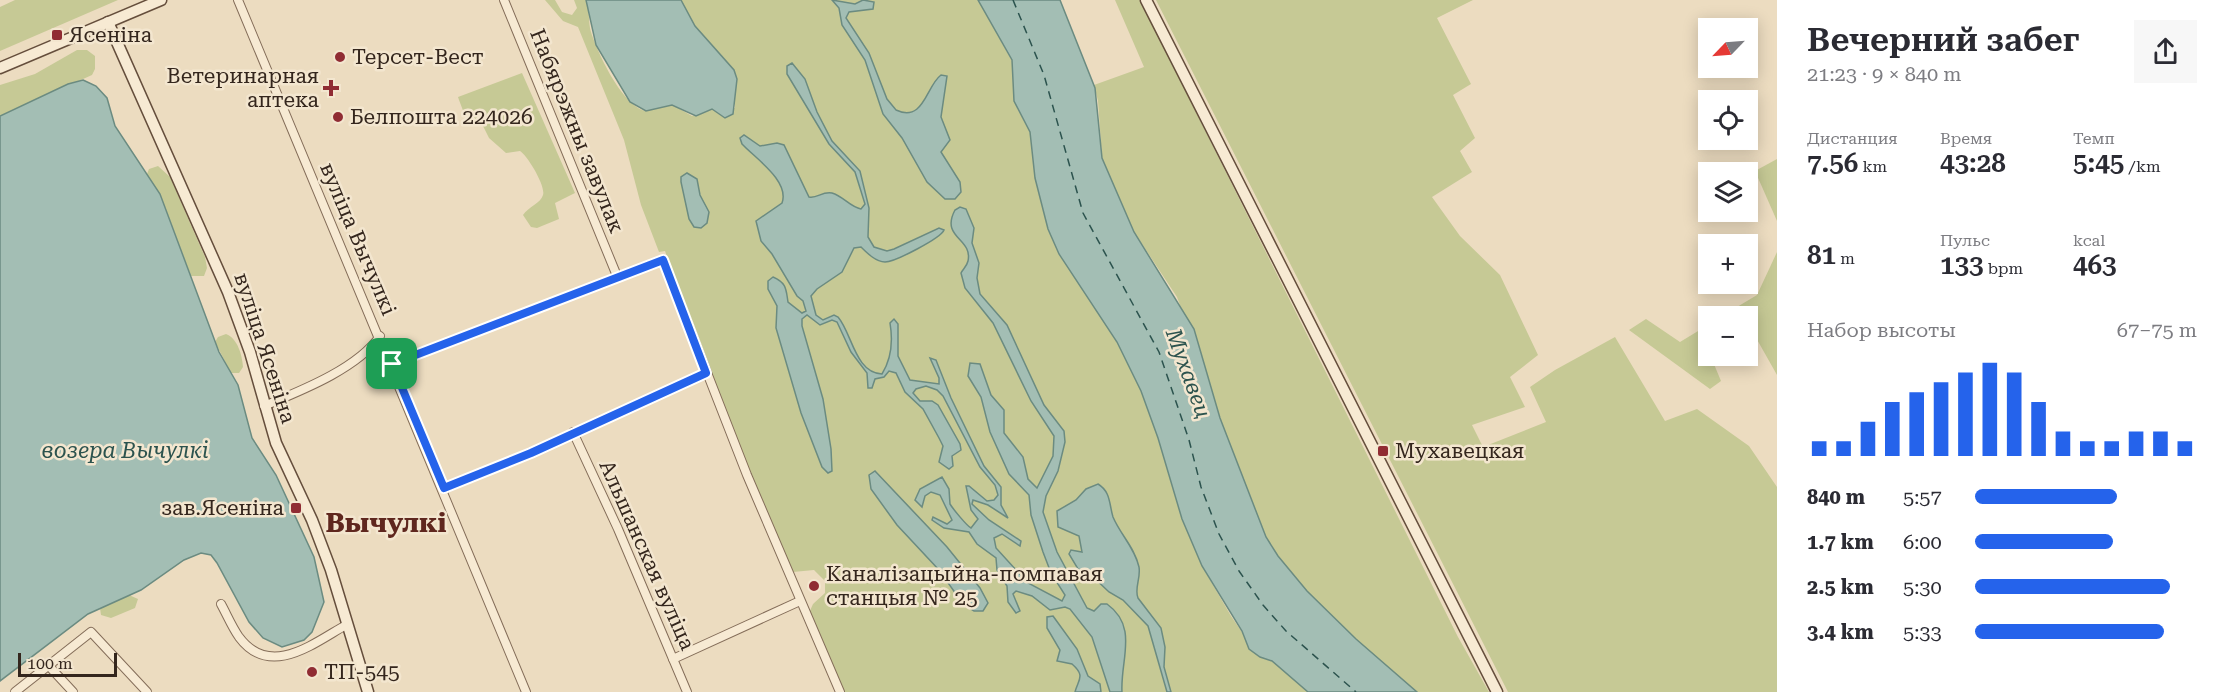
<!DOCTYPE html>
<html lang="ru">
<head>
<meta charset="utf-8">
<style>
	body { margin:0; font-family:"Roboto Serif",serif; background:#f7f7f7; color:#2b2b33; height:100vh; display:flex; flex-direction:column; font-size:22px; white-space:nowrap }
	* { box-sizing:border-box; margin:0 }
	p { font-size:20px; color:#7c7c81 }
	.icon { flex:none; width:33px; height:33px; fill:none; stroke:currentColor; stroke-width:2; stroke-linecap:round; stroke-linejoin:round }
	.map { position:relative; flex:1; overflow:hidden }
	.panel { display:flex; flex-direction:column; background:#fff; width:450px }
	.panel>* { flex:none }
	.needle { width:39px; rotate:245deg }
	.buttons { position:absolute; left:1698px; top:18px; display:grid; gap:12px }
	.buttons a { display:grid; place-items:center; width:60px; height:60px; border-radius:0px; background:#fff; box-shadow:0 3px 15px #0003; font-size:30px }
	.scale { position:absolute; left:18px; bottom:15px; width:99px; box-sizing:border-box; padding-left:6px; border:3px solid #34261d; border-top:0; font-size:16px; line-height:21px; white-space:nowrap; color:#34261d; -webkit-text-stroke:4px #f3e6cf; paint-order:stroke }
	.pin { position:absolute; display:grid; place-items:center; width:51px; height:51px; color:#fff; margin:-26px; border-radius:12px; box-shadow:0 3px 9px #0006 }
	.round { display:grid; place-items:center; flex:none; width:63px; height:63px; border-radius:0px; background:#f7f7f7 }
	.headline { display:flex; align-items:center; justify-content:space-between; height:102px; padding:0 30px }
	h1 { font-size:33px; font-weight:600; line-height:45px }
	.figures { display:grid; grid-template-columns:repeat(3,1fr); gap:9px; height:102px; padding:6px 30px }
	.figures div { display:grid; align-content:center }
	.figures b { font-size:26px; font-weight:600 }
	.figures small { font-size:16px; font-weight:400 }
	.figures p { font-size:16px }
	.chart { height:168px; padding:12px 30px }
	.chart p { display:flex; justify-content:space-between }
	.chart svg { width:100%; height:108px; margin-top:6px; stroke:#2563eb; stroke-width:6 }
	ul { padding:0 30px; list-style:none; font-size:20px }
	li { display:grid; grid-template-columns:96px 72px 1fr; align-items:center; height:45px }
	li i { height:15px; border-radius:8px; background:#2563eb }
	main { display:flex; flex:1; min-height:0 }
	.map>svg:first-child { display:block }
	.green { fill:#c6c995 }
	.water { fill:#a3beb4; stroke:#6b8b81; stroke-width:1.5 }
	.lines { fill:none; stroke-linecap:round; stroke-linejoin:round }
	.ferry { stroke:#2c534e; stroke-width:1.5; stroke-dasharray:8 6; stroke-linecap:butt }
	.street-casing { stroke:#846d59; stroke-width:10 }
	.secondary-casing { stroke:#654e3c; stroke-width:13 }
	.street { stroke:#f7ead3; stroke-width:8 }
	.secondary { stroke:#f7ead3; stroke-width:10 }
	.route-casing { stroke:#fff; stroke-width:12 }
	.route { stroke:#2563eb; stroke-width:8 }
	.poi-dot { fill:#902c33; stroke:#f3e6cf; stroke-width:2 }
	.labels { text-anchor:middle; stroke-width:5; stroke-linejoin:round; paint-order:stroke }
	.poi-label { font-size:21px; fill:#34261d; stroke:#f3e6cf; text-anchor:start }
	.street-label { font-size:21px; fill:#34261d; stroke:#f3e6cf }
	.water-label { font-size:22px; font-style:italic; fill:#2c534e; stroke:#f3e6cf }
	.district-label { font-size:27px; font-weight:bold; fill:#5f271e; stroke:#f3e6cf }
</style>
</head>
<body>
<main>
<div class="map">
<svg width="1777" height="692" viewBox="0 0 1777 692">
	<rect width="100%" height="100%" fill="#ecdcc0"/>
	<g class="green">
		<polygon points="15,0 118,0 0,51 0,7"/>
		<path d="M545,0H555L562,12L572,15L577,8L574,0H586C590,10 588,22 591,32C598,54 623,107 646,111L673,105L692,116L712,109L735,108L733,93L736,83L695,26L681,0H978L1012,61L1016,106L1030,132L1035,178L1048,229L1059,254L1117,342L1141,391L1158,438L1182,519L1202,566L1231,616L1259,657L1272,661L1308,692H843L809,613L813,604L825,593V581L814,570L793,572L789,566L727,415L665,251L659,252L641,205L624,140L578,27L563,21Z"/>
		<polygon points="1115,0 1140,0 1458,637 1489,692 1417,692 1356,639 1307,591 1278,556 1266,537 1248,496 1177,297 1134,232 1102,158 1098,101 1094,85 1144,67"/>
		<polygon points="1156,0 1473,0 1437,18 1471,84 1453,95 1475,138 1460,151 1472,172 1432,197 1460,236 1500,275 1538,355 1510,377 1525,407 1472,425 1483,447 1546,422 1530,387 1555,370 1615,337 1665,421 1697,409 1749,446 1777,487 1777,692 1508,692"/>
		<polygon points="77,50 87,50 95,56 95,69 92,75 0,116 0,85 35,74"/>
		<path d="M522,73L575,193L555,203L559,219L537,228L531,227L523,215C528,207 541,203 543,195C546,186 527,155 520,151L506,153L489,138L481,122L467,121L459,100L458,97Z"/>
		<polygon points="1777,159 1777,221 1755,171"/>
		<polygon points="158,166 170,177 205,257 207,268 204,276 191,276 165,207 147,174 149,169"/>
		<polygon points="1777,252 1777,375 1755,336 1748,334 1748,316 1722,316 1757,295"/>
		<polygon points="1646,319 1680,342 1708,325 1708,343 1706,345 1721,381 1710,389 1629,330"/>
		<path d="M226,334C238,339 242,355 243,367L239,373H231L215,342L218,337Z"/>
		<polygon points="129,595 138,599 135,608 111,618 101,615 100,608"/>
	</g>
	<g class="water">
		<polygon points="586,0 681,0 695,26 734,70 737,79 733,114 725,118 712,109 696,116 672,105 646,111 630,102 596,45"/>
		<path d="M832,0L855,4L863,0L874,2L873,9L849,12L846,18L869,53L887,99L896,110C924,123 926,86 941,75L947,76L941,117L950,140L941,152L960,182L961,192L955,199H945L927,182L902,138L883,114L865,60L842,25L839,8Z"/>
		<polygon points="978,0 1060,0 1095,88 1102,158 1134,232 1194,329 1220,418 1266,537 1278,556 1307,591 1356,639 1417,692 1308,692 1272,661 1260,657 1249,649 1242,631 1202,566 1182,519 1158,438 1141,391 1117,342 1059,254 1048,229 1035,178 1030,132 1014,101 1012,60"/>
		<path d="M792,63L805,79L817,112L832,141L860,171L869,208L868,237L874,247L887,251L894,249L939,228L944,230C941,238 895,262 885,262C876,262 867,253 861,247L854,248L842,272L817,289L811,296L816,315L823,320L834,315L838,317C852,333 855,373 882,374C892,358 893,341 890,323L894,319L898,324V356L910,380L939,384V378L930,358L936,360L951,398L984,466L1001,487V505L1008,518L988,505L973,500L972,504L989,520L1021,541L1020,546L1002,534L994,538L996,548L1028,583L1062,601L1065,595L1051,573L1043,552L1031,515L1029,495L1009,474L990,432L981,397L968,376L970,363L980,364L991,395L1004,410V433L1023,457L1028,479L1037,488L1053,456L1054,436L1031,401L993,323L965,288L961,273C963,269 967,266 968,261C973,238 940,238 955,210L960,207L966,209L974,228L972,243L979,263L977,278L980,294L1007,325L1044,405L1064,431L1065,442L1058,471L1046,496L1043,512L1057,552L1087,608L1094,611L1101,604H1107C1139,627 1120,660 1122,692H1110L1092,637L1070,609L1065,607L1050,610L1032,596L1016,591L1013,594L1020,611L1016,613L1008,602L1007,586L997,570L996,558L977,544L969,532L944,528L932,520L933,517L947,524L952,520L940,495L931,492L925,496L922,507L915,500L920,489L942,477L949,489L950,504C953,509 967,526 971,528L978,519L971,510L966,486H969L987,501L994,500L998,495L995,485L980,467L943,396L937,390L926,386L916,389L913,393L920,401H932L938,405L960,444L961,450L952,456L953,466L949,469L939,462L943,446L939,438L923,409L905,392L896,373L889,371L884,377L875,379L872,388H868L867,373L851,352L837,322L832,320L820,325L807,315L802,319V326L823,399L831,449L832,471L828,473L822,467L801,413L776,328L777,306L768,289V281L773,277C787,283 786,290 788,302L802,313L806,311L803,301L797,296L772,254L761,241L756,221L782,203C790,181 755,158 742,144L740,138L744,135L760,146L777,143L784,145L809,197C817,199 822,191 832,193C843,196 850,207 861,209L865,204L855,172L829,144L787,74V66Z"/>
		<polygon points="83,80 96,86 107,98 115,126 160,194 219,352 238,385 252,438 276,475 314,557 324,602 312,632 304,640 282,647 263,638 249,622 217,563 211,555 201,553 184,560 141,590 88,614 0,681 0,116 68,84"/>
		<polygon points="687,173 697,179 700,195 709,212 707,223 701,228 694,227 689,219 681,182 681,177"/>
		<polygon points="875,471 947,547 980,588 988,603 983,611 974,611 963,604 939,570 897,525 871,489 869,475"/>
		<path d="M1098,484C1111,492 1109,504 1113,517C1120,534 1135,548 1139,567C1141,578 1134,589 1138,598L1161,628L1165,647L1164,667L1171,692H1167L1148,626L1123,600L1109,592L1091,575L1078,569L1069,554L1071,550L1082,552L1079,536L1058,527L1057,511L1076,500L1086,489Z"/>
		<path d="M1053,616L1077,649L1088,676L1100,684L1101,692H1075C1078,680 1086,676 1072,664L1057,661L1060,650L1047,628V617Z"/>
	</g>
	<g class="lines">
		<polyline class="ferry" points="1013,0 1044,75 1083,213 1159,352 1189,440 1201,487 1219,534 1239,571 1263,605 1286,631 1356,692"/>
		<defs>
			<g id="street">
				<polyline points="238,0 526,692"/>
				<polyline points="504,0 617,276"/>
				<polyline points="392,364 663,260 747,475 840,692"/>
				<path d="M264,406C300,391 357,369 380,336"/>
				<polyline points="573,432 618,529 687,692"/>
				<polyline points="444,488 531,453 706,373"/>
				<path d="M221,604C227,615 232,627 239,637C270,679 314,643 346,625"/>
				<polyline points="673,659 800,601"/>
				<polyline points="48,665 73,692"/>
				<polyline points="15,692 91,632 147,692"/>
			</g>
			<g id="secondary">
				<polyline points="1146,0 1497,692"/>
				<polyline points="108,22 228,292 250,352 276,443 312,520 331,570 368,692"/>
				<polyline points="0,68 161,0"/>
			</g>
		</defs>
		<use href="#street" class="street-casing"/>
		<use href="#secondary" class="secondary-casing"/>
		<use href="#street" class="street"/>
		<use href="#secondary" class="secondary"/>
	</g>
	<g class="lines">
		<defs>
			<polygon id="route" points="663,260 706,373 531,453 444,488 392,364"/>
		</defs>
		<use href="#route" class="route-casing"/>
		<use href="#route" class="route"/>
	</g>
	<g class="poi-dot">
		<rect x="51" y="29" width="12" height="12" rx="3"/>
		<circle cx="340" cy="57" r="6"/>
		<path d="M328 79h6v6h6v6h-6v6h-6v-6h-6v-6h6z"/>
		<circle cx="338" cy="117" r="6"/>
		<rect x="1377" y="445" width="12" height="12" rx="3"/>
		<rect x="290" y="502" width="12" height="12" rx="3"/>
		<circle cx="814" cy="586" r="6"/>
		<circle cx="312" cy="672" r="6"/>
	</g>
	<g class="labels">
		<g class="poi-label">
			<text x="69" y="42">Ясеніна</text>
			<text x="352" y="64">Терсет-Вест</text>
			<text x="319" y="83" text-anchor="end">Ветеринарная<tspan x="319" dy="24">аптека</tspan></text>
			<text x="350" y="124">Белпошта 224026</text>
			<text x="1395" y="458">Мухавецкая</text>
			<text x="284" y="515" text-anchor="end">зав.Ясеніна</text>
			<text x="826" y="581">Каналізацыйна-помпавая<tspan x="826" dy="24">станцыя № 25</tspan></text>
			<text x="324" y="679">ТП-545</text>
		</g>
		<g class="street-label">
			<text transform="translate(577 131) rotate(68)" y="7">Набярэжны завулак</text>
			<text transform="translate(358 239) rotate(67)" y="7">вуліца Вычулкі</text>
			<text transform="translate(265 348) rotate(72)" y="7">вуліца Ясеніна</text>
			<text transform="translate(647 555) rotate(66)" y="7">Альшанская вуліца</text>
		</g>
		<g class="water-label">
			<text transform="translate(1189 373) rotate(70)" y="8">Мухавец</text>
			<text x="125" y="458">возера Вычулкі</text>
		</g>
		<g class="district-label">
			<text x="386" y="532">Вычулкі</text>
		</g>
	</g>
</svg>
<div class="buttons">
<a><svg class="needle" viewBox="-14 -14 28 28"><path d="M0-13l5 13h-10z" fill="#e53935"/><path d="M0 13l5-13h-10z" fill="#7c7c81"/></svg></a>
<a><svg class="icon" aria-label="locate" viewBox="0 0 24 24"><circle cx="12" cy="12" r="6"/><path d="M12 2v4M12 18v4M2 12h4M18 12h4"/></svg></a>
<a><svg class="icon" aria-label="layers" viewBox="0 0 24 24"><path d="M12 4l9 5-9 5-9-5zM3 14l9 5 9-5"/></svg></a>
<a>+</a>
<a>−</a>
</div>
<div class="scale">100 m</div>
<div class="pin" style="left:392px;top:364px;background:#1e9e55"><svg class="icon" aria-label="arrive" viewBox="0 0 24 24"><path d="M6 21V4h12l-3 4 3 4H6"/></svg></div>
</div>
<section class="panel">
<div class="headline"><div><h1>Вечерний забег</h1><p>21:23 · 9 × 840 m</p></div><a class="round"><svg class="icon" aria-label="share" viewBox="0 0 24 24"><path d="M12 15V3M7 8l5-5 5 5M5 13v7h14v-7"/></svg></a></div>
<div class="figures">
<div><p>Дистанция</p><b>7.56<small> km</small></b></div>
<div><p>Время</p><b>43:28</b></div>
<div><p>Темп</p><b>5:45<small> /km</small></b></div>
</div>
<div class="figures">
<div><b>81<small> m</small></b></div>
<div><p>Пульс</p><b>133<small> bpm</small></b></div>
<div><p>kcal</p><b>463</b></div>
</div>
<div class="chart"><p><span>Набор высоты</span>67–75 m</p>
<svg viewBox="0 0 160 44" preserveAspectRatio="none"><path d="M5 44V38M15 44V38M25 44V30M35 44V22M45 44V18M55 44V14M65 44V10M75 44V6M85 44V10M95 44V22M105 44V34M115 44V38M125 44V38M135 44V34M145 44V34M155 44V38"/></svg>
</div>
<ul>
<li><b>840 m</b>5:57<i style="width:64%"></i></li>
<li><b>1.7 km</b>6:00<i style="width:62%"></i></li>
<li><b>2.5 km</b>5:30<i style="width:88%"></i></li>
<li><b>3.4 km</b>5:33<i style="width:85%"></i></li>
</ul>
</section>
</main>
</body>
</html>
